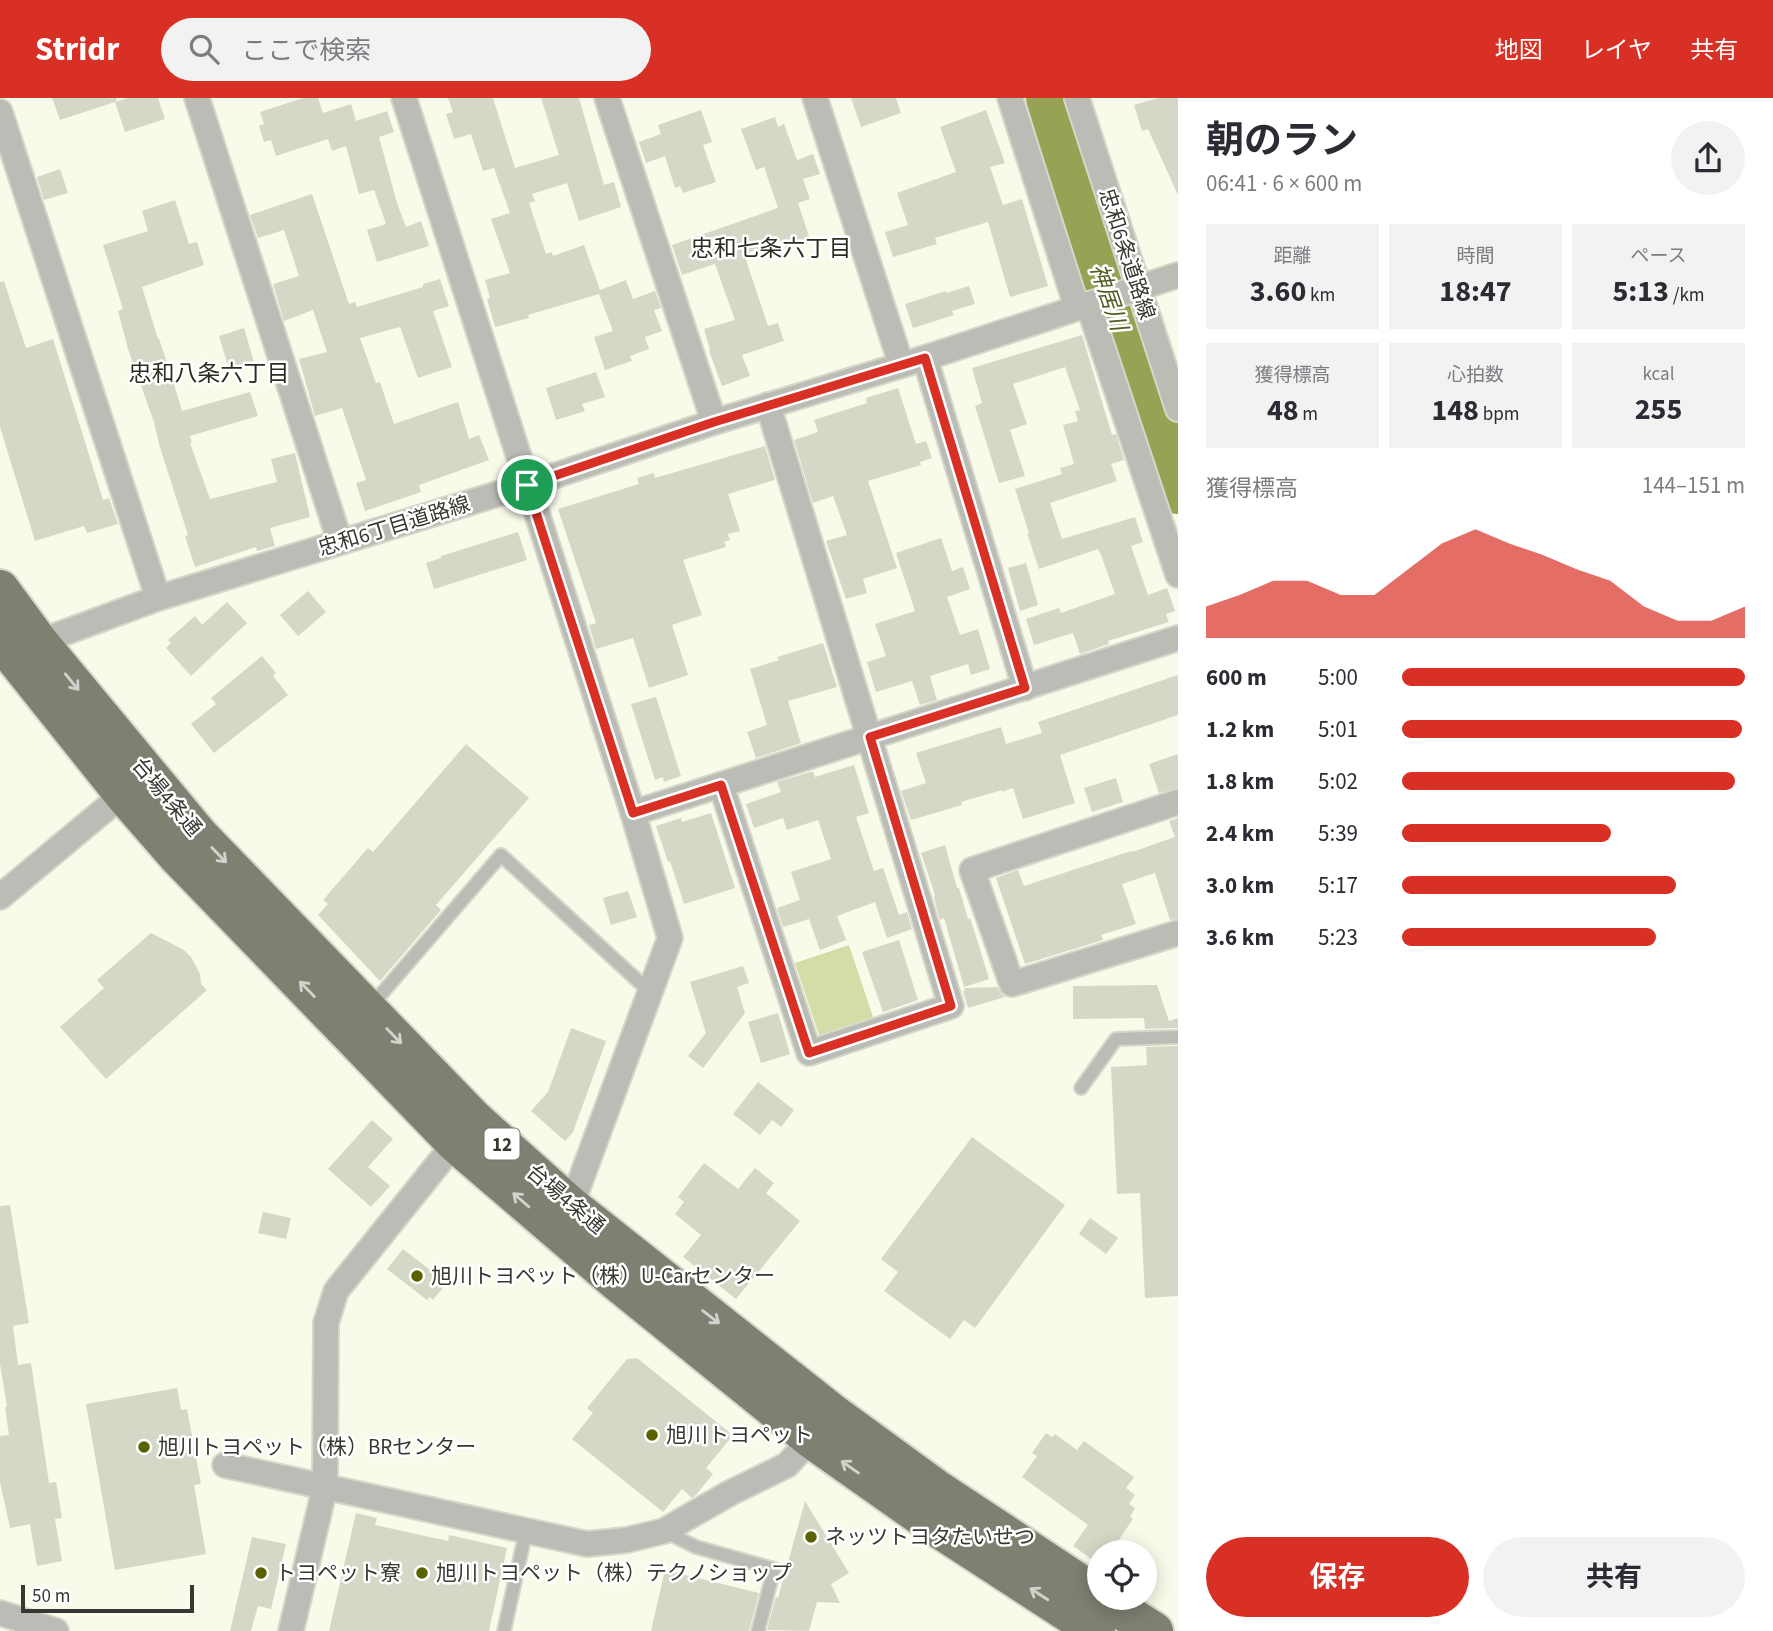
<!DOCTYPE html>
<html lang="ja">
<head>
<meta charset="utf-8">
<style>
	body { margin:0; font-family:"Source Sans 3","Noto Sans JP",sans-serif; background:#f2f2f3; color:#2b2b33; height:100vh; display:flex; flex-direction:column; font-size:26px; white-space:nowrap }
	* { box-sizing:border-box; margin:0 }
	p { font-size:23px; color:#7c7c81 }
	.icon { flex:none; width:38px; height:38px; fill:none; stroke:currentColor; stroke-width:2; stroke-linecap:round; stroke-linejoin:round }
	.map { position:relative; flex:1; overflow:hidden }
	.panel { display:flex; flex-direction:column; background:#fff; width:595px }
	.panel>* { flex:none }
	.controls { position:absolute; left:1087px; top:1442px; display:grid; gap:14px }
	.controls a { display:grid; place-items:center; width:70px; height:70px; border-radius:50%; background:#fff; box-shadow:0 4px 18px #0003; font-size:35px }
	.scale { position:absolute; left:21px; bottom:18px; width:173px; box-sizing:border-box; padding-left:7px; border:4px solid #373831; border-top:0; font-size:19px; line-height:24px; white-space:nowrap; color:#373831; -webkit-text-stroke:5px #fff; paint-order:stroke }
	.pin { position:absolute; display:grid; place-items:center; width:60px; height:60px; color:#fff; margin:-30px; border:4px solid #fff; border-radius:50%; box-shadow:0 2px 7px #0007 }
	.round { display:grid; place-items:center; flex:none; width:74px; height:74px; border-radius:37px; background:#f2f2f3 }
	.head { display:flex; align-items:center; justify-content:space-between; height:119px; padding:0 28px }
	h1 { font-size:38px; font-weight:700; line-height:52px }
	.metrics { display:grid; grid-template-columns:repeat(3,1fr); gap:10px; height:119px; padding:7px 28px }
	.metrics div { display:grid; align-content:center; border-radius:0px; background:#f2f2f3; text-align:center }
	.metrics b { font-size:30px; font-weight:700 }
	.metrics small { font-size:19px; font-weight:400 }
	.metrics p { font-size:19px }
	.chart { height:196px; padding:14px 28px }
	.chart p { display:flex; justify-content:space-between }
	.chart svg { width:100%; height:126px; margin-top:7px; fill:#d93025; opacity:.7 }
	.cta { display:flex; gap:14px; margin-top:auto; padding:14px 28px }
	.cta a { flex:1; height:80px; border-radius:42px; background:#d93025; color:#fff; font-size:28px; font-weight:700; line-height:80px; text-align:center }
	.cta a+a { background:#f2f2f3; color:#2b2b33 }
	ul { padding:0 28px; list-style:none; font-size:23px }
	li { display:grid; grid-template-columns:112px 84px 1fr; align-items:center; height:52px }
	li i { height:18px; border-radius:9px; background:#d93025 }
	header { display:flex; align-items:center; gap:42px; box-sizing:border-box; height:98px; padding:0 35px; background:#d93025; color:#fff }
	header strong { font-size:33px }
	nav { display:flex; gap:38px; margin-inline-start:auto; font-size:24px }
	.search { width:490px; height:63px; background:#f2f2f3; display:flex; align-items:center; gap:18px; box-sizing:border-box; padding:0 24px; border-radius:38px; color:#7c7c81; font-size:26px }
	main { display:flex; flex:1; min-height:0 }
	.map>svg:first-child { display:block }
	.green { fill:#d4dda8 }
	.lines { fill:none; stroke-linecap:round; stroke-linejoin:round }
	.river { stroke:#98a254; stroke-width:42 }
	.building { fill:#d5d8c7 }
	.service-casing { stroke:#d5d8c8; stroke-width:16 }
	.minor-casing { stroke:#d5d8c8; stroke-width:28 }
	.trunk-casing { stroke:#d5d8c8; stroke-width:42 }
	.service { stroke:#bbbcb5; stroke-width:12 }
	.minor { stroke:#bbbcb5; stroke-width:24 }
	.trunk { stroke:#7e8072; stroke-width:38 }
	.oneway { stroke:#d2d3ce }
	.route-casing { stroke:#fff; stroke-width:14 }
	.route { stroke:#d93025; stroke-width:9 }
	.poi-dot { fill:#5a6200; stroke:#fff; stroke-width:2.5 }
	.labels { text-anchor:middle; stroke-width:5; stroke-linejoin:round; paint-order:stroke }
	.shield { fill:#fff; stroke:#73746f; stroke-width:2 }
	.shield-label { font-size:19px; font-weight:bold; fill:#373831 }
	.street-label { font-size:21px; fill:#373831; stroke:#fff }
	.poi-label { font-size:21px; fill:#373831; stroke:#fff; text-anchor:start }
	.neighbourhood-label { font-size:23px; fill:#2b2d1f; stroke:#fff }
	.water-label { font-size:23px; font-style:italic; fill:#555b22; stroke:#fff }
</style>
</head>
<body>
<header>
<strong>Stridr</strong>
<div class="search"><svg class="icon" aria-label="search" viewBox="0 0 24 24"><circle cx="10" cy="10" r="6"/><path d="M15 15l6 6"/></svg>ここで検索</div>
<nav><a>地図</a><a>レイヤ</a><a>共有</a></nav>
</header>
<main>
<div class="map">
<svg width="1178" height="1533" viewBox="0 0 1178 1533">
	<rect width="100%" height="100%" fill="#f8fbe9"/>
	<polygon class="green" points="849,847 873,919 819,937 795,865"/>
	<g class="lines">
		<polyline class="river" points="1047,0 1099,172 1154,319 1178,395"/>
	</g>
	<g class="building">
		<polygon points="52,0 116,0 116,4 127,0 158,0 165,21 125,34 115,4 60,22"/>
		<polygon points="303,0 318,0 323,15 351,6 356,23 387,13 394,34 379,39 397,105 406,129 421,123 429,148 377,164 367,132 386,126 374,92 359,96 346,48 332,53 328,41 276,58 271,42 264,44 259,28 264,26 260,14"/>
		<polygon points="448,0 493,0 515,70 559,57 541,0 579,0 604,87 614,84 621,109 579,123 567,85 532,96 535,103 529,105 546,156 552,154 553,158 584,147 600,192 626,182 633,201 655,193 661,210 654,212 662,233 645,239 649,251 630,258 632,263 605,272 594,239 613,233 599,196 528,217 529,220 495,229 487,201 490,200 485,182 510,175 491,121 510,115 494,70 483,73 471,36 454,41 446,16 453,14"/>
		<polygon points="851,0 896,0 901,15 861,29"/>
		<polygon points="1158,0 1178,0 1178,97 1148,31 1142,33 1134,7"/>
		<polygon points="701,12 712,44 703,47 716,84 683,95 680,88 675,90 665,58 646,65 639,44 661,36 658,27"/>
		<polygon points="986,12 1005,65 990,69 1003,107 1022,101 1048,188 1010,199 988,124 935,140 937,146 893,159 885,134 908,127 897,95 956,74 940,29"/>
		<polygon points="775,19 778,29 784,26 797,62 813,56 820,76 803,81 810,101 798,105 811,144 786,152 783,142 744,156 768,228 778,225 784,243 742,257 750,278 722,288 709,253 710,252 704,231 735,222 715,166 682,177 672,147 778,110 764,69 756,72 741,31"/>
		<polygon points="60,71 68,95 44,102 37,79"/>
		<polygon points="312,96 349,206 355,204 357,209 423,189 423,186 440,181 449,208 433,213 452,269 418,280 400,229 360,240 376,285 380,284 394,326 458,304 469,341 479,337 489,362 419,387 421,394 365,413 356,385 366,382 342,310 315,318 299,261 327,254 313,212 284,223 273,186 299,178 284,132 258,140 250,117"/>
		<polygon points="175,102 189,146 197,144 204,167 142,189 158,241 159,241 169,270 182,313 250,294 258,318 190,338 192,345 190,345 210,401 277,384 271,361 295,355 310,419 270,430 275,448 257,453 256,449 195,469 185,438 188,437 159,346 154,324 128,251 118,213 123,211 103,147 148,133 142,113"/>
		<polygon points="4,183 26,250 53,241 103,402 109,400 118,426 87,435 84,428 35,443 0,329 0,184"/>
		<polygon points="969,188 975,206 952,213 954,217 913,230 905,206 946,193 947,195"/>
		<polygon points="244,230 254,264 229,271 219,238"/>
		<polygon points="1082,237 1112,337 1116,336 1124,362 1111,366 1117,383 1050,405 1062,441 1135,419 1143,444 1131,448 1148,497 1167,490 1175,513 1166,516 1169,524 1108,543 1109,546 1080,556 1073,535 1034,547 1026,521 1059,510 1061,515 1115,496 1101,457 1098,451 1039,471 1027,435 1029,435 1015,391 1062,376 1060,370 1074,366 1063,327 1078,323 1075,313 1080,312 1065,269 1013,286 1027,326 1010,332 1025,378 999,385 975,308 982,305 972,270"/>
		<polygon points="596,274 605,299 582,306 585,313 556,322 546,290"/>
		<polygon points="898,290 916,346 926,343 932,360 920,364 921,367 868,383 897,470 863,481 867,495 846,501 826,443 847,437 833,398 813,405 794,342 818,334 814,322 867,305 866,300"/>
		<polygon points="765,348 775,382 728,396 740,433 728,436 730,442 724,444 726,449 683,462 702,517 672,527 688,577 649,590 633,540 596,551 589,527 596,525 558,411 639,386 637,380 654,375 655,380"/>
		<polygon points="518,434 527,462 434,491 426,465 441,460 441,458"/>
		<polygon points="941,440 952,473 963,469 970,491 947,499 960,537 978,531 990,571 971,577 968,566 930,578 937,602 920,607 912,583 876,594 867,564 886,558 875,526 915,513 896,455"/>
		<polygon points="1026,465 1038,507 1020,513 1008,470"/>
		<polygon points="308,493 326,514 298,538 280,517"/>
		<polygon points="227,504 247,525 191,578 166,550 171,545 168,542 195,518 202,527"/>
		<polygon points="823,545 837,589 788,603 801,645 756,660 747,634 767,627 750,571 779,562 777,559"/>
		<polygon points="262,558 276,575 273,578 288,597 214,655 191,626 216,606 211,600"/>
		<polygon points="1178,577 1178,617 1060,657 1075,705 1023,721 1013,690 1002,694 1002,692 961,704 962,707 911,722 901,693 926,685 916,655 1001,629 1006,646 1042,635 1038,624"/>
		<polygon points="656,599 681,678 664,684 663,679 655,682 631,606"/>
		<polygon points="466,646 529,700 436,807 441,812 380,883 318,817 328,806 323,802 368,750 373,754"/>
		<polygon points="1178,656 1178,690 1159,695 1149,666"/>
		<polygon points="854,667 869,715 856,719 874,773 883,770 899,817 907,814 912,831 887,840 875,804 837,818 846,842 820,852 809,821 783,829 777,810 800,802 791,774 831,761 818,722 787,732 783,720 754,730 746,706 781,694 777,684 810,674 813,674 815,679"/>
		<polygon points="1116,680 1123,704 1092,714 1084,690"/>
		<polygon points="711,715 735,790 684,806 670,763 668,764 656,728 681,720 682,724"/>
		<polygon points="1178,720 1178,821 1170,822 1155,775 1122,786 1136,826 1101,837 1103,842 1025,866 996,780 1018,772 1024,788 1131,753 1132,754 1175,739 1169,723"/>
		<polygon points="945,747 957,790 959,790 968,821 970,820 975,835 989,881 964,889 944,820 940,822 935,804 934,797 935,797 921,755"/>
		<polygon points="628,793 637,819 611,827 603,800"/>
		<polygon points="151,835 184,852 191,859 200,876 201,886 207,892 106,981 60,929 104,890 97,882"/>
		<polygon points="899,842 918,902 883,914 862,854"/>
		<polygon points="743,868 749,885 737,889 745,915 703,970 688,958 706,935 690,884"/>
		<polygon points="1157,887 1169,923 1178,920 1178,930 1145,931 1144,920 1073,921 1073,888"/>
		<polygon points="997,889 1002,897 1005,899 968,910 963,893 965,893 964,890"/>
		<polygon points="778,915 790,956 761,965 748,924"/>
		<polygon points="571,930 606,943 573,1034 565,1043 531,1013 548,994"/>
		<polygon points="1178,948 1178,1198 1145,1200 1140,1095 1117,1096 1111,969 1147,967 1146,949"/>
		<polygon points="758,984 794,1012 781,1029 772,1022 760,1037 733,1016"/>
		<polygon points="372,1022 393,1041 368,1069 390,1088 371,1109 328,1071"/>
		<polygon points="972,1039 1065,1107 975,1230 964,1222 950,1241 884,1193 898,1174 881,1161"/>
		<polygon points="704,1065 738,1091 755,1070 774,1085 766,1095 800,1123 736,1201 683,1159 701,1137 675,1116 684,1104 678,1099"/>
		<polygon points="10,1107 29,1225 13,1228 18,1267 31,1265 49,1385 56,1384 62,1420 55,1421 62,1463 37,1468 30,1426 10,1430 0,1384 0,1338 9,1337 5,1309 7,1309 0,1266 0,1108"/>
		<polygon points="263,1114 291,1120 286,1141 258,1135"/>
		<polygon points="1090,1120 1118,1140 1106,1156 1079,1136"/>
		<polygon points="403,1151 447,1185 433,1202 430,1199 427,1202 387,1171"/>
		<polygon points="637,1260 729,1334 730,1341 706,1370 713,1376 696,1397 692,1400 682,1391 663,1414 572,1341 593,1315 587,1310 627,1261"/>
		<polygon points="177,1290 181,1312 187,1311 201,1386 194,1387 206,1456 115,1472 86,1306"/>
		<polygon points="1046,1335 1052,1339 1055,1336 1077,1352 1084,1343 1134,1379 1126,1390 1135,1397 1129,1406 1135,1410 1130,1419 1133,1421 1116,1446 1112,1443 1103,1454 1099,1454 1099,1461 1096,1464 1073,1448 1088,1427 1022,1379 1037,1358 1032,1355"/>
		<polygon points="805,1403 849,1475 831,1486 840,1505 817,1504 809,1533 767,1532 776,1499 778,1500"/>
		<polygon points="356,1415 377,1420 375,1427 448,1443 449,1437 507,1450 489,1533 329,1533"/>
		<polygon points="252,1439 286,1446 271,1511 258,1508 251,1533 230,1533"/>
		<polygon points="665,1472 759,1495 749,1533 651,1533"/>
	</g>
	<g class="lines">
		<defs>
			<g id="service">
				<polyline points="371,908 501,757 650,894"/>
				<polyline points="1081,990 1116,941 1178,939"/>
				<polyline points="664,1433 696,1449 774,1471 758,1533"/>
				<polyline points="504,1533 526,1433"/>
			</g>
			<g id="minor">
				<polyline points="197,0 340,444"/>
				<polyline points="404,0 633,715 670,840 567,1119"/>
				<polyline points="607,0 714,324"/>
				<polyline points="815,0 901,266"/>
				<polyline points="1010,0 1077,210"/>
				<polyline points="1077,0 1178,311"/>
				<polyline points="0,14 158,500"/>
				<polyline points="1088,206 1178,477"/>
				<polyline points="925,260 1025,590"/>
				<polyline points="29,551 39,544 158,500 527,387 714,324 925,260 1178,177"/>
				<polyline points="721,687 809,955 951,908 768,307"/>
				<polyline points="1178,704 972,772 1012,886 1178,835"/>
				<polyline points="633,715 1178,540"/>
				<polyline points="0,799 133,688"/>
				<polyline points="225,1367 587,1446 627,1442 664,1433 730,1395 787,1367 811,1341 818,1331"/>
				<polyline points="0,1515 56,1533"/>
				<polyline points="291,1533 325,1389 326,1225 336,1193 463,1035"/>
			</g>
			<g id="trunk">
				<polyline points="0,491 39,544 199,737 474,1021 571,1108 830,1313 937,1391 1099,1498"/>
				<polyline points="0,542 123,696 177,758 455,1045 617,1184 811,1341 936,1429 1096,1533"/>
				<polyline points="1102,1500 1154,1533"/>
			</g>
		</defs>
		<use href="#service" class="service-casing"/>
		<use href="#minor" class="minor-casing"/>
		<use href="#trunk" class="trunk-casing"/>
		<use href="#service" class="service"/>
		<use href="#minor" class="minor"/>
		<use href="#trunk" class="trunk"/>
	</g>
	<defs><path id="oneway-shaft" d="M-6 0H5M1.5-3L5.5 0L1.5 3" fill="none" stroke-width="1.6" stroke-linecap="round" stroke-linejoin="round" transform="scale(1.75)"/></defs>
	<g class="oneway">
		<use href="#oneway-shaft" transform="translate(72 584) rotate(51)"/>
		<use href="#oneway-shaft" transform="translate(219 757) rotate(46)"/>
		<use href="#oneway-shaft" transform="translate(307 891) rotate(-134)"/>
		<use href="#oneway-shaft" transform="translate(394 938) rotate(46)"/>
		<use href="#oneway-shaft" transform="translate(521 1102) rotate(-139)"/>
		<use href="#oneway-shaft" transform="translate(711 1219) rotate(38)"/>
		<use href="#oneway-shaft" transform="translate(850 1369) rotate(-145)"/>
		<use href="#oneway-shaft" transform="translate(1039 1496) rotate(-147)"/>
	</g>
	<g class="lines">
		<defs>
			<polygon id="route" points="925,260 1025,590 870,639 951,908 809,955 721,687 633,715 527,387 714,324"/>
		</defs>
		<use href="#route" class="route-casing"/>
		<use href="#route" class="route"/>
	</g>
	<g class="poi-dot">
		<circle cx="417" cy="1178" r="7"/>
		<circle cx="652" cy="1337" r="7"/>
		<circle cx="144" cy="1349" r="7"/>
		<circle cx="811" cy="1439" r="7"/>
		<circle cx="261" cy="1475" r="7"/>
		<circle cx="422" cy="1475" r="7"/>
	</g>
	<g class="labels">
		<rect class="shield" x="484.5" y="1030.5" width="35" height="31" rx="5"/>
		<g class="shield-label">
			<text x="502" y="1053">12</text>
		</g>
		<g class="street-label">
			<text transform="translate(1127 156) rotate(72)" y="7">忠和6条道路線</text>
			<text transform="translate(394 428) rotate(-17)" y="7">忠和6丁目道路線</text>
			<text transform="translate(167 699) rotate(50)" y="7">台場4条通</text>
			<text transform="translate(566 1101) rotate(40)" y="7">台場4条通</text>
		</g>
		<g class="poi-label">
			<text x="431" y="1185">旭川トヨペット（株）U-Carセンター</text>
			<text x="666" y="1344">旭川トヨペット</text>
			<text x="158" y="1356">旭川トヨペット（株）BRセンター</text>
			<text x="825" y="1446">ネッツトヨタたいせつ</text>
			<text x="275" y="1482">トヨペット寮</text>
			<text x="436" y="1482">旭川トヨペット（株）テクノショップ</text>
		</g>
		<g class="neighbourhood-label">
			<text x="771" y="158">忠和七条六丁目</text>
			<text x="209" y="283">忠和八条六丁目</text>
		</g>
		<g class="water-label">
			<text transform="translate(1109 199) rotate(71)" y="8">神居川</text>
		</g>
	</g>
</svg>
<div class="controls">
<a><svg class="icon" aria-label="locate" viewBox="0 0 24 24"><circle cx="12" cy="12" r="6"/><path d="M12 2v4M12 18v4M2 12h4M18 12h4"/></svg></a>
</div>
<div class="scale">50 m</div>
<div class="pin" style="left:527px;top:387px;background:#1e9e55"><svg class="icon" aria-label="arrive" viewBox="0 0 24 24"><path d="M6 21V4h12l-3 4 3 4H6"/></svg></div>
</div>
<section class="panel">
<div class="head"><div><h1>朝のラン</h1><p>06:41 · 6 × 600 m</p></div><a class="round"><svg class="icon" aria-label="share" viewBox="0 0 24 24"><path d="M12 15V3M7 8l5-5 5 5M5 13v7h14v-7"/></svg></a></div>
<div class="metrics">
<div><p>距離</p><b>3.60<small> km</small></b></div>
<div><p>時間</p><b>18:47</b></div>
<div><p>ペース</p><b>5:13<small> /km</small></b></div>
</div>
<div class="metrics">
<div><p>獲得標高</p><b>48<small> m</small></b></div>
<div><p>心拍数</p><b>148<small> bpm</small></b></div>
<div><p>kcal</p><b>255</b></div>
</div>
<div class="chart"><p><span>獲得標高</span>144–151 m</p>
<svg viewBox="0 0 160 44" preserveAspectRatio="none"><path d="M0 44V33L10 29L20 24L30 24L40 29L50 29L60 20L70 11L80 6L90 11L100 15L110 20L120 24L130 33L140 38L150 38L160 33V44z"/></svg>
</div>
<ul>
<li><b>600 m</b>5:00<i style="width:100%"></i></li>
<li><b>1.2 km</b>5:01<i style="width:99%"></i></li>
<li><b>1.8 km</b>5:02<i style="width:97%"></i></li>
<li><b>2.4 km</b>5:39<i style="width:61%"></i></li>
<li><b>3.0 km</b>5:17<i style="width:80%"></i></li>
<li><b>3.6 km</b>5:23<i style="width:74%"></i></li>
</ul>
<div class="cta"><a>保存</a><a>共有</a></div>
</section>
</main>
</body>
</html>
